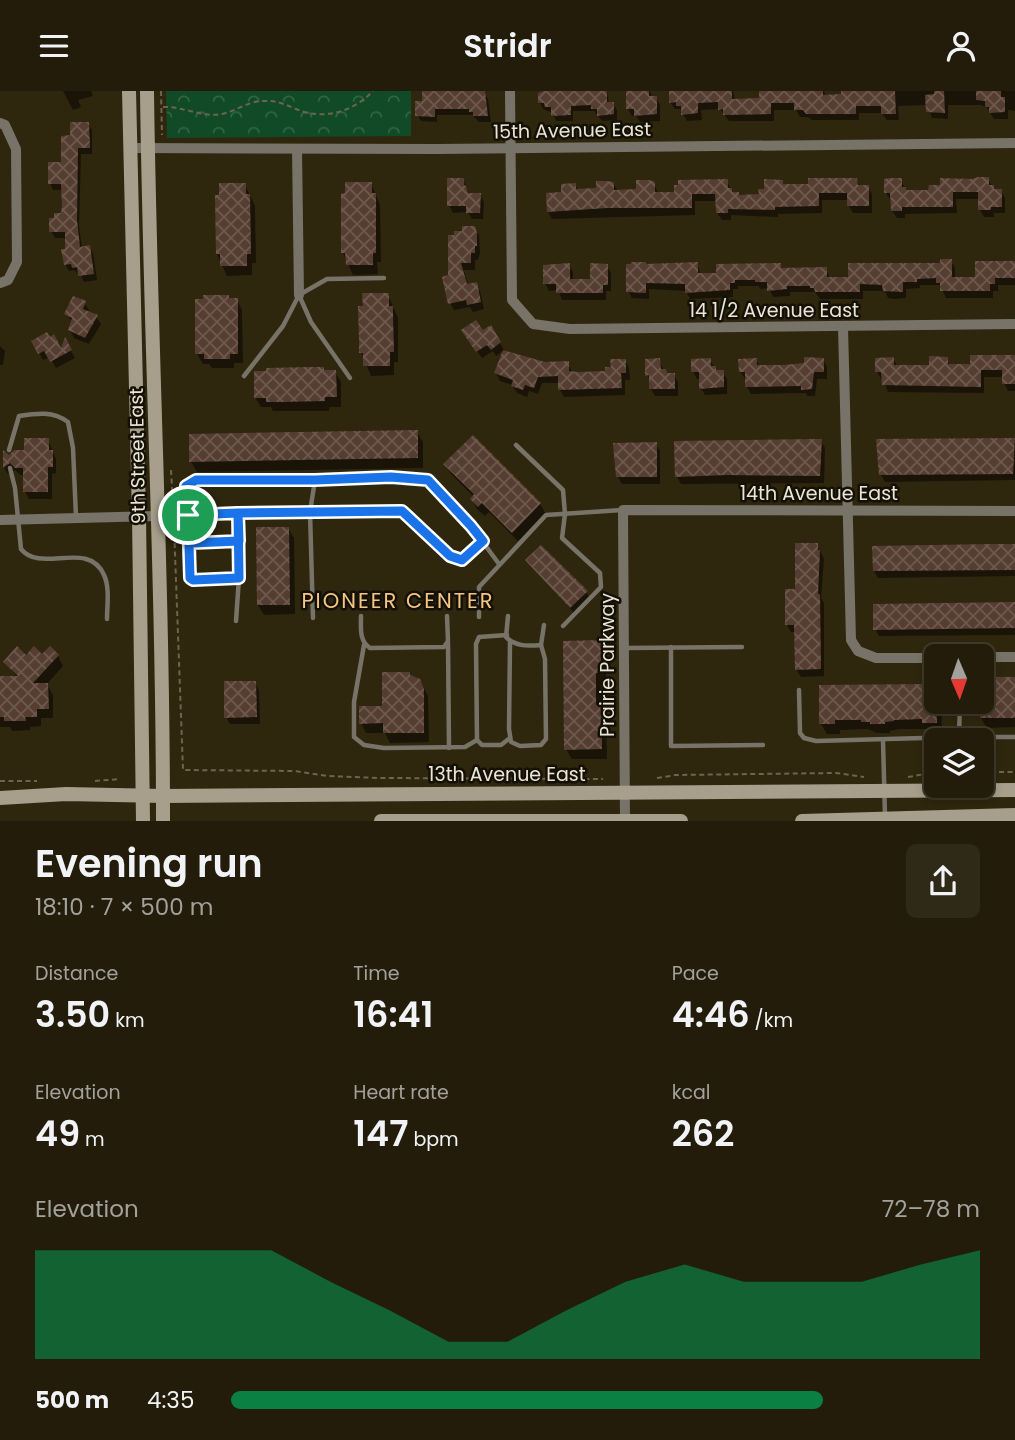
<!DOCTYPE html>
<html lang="en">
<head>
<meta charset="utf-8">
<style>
	body { margin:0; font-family:Poppins,sans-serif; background:#2f2918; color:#f1f3f6; height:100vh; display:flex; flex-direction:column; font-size:26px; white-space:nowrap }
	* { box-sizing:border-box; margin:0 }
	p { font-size:23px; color:#a3a19c }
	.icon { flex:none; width:38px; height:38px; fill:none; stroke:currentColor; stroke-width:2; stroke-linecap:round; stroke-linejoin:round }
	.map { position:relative; height:730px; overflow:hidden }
	.drawer { display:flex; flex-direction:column; background:#231c0a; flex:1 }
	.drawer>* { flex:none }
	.needle { width:46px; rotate:178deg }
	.fabs { position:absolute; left:924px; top:553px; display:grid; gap:14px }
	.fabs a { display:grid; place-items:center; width:70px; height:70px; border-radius:10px; background:#231c0a; box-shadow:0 4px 10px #0003,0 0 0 2px #403a2b; font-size:35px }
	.pin { position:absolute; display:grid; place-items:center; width:60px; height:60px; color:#fff; margin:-30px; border:4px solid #fff; border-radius:50%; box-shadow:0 2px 7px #0007 }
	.round { display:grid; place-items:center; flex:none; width:74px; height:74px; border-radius:10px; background:#2f2918 }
	.summary { display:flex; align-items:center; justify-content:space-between; height:119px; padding:0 35px }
	h1 { font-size:38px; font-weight:600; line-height:52px }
	.stats { display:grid; grid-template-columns:repeat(3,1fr); gap:10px; height:119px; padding:7px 35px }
	.stats div { display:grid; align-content:center }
	.stats b { font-size:35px; font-weight:600 }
	.stats small { font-size:19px; font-weight:400 }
	.stats p { font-size:19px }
	.chart { height:196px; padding:14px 35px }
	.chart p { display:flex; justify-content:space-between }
	.chart svg { width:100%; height:126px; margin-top:7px; fill:#0b8043; opacity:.7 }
	ul { padding:0 35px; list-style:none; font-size:23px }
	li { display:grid; grid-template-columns:112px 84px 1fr; align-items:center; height:52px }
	li i { height:18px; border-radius:9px; background:#0b8043 }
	header { display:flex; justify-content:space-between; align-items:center; height:91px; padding:0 35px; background:#231c0a; font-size:32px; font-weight:600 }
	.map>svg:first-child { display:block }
	.forest { fill:url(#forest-crowns) }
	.shadow { fill:#0007 }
	.building { fill:url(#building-cross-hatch) }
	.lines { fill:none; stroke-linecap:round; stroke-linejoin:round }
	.path { stroke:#6d6551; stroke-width:2; stroke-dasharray:5 3.5; stroke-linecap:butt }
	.service { stroke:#787368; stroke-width:4.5 }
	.minor { stroke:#787368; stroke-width:10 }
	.secondary { stroke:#a79f8c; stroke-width:14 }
	.route-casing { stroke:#fff; stroke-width:14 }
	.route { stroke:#1a73e8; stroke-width:9 }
	.labels { text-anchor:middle; stroke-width:5; stroke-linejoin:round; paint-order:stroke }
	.street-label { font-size:19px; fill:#eae5d7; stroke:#131006 }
	.neighbourhood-label { font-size:21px; letter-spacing:2px; fill:#f6c483; stroke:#131006 }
</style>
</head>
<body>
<header><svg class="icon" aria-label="menu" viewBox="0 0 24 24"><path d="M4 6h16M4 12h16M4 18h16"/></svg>Stridr<svg class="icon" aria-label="person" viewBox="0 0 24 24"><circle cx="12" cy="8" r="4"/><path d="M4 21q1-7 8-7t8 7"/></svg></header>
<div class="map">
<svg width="1015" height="730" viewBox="0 0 1015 730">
	<defs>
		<pattern id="forest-crowns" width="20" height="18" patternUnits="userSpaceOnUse" patternTransform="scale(1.75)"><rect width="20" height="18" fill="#104a27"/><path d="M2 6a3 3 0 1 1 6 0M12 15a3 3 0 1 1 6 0" fill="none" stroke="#336446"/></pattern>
		<pattern id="building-cross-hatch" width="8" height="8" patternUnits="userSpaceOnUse" patternTransform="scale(1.75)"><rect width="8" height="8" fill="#563d32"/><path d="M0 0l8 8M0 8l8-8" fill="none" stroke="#6e594f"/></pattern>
	</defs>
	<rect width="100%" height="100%" fill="#2f260e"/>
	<polygon class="forest" points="166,0 411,0 411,45 167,47"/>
	<g class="shadow">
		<polygon points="63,0 91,0 93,5 78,9 81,16 73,19"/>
		<polygon points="424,0 484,2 488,8 491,31 479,31 472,24 437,24 437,31 421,30 417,24 424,12"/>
		<polygon points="550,0 607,0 609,13 613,13 617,19 617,29 602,30 594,20 573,20 573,30 556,30 553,22 543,18 540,12"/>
		<polygon points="628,0 650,0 652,7 656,7 660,14 660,30 640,31 636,25 632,25 628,18"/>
		<polygon points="670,0 733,0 735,10 761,8 761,0 824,0 826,6 843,5 843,0 1015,0 1015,20 1008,19 1008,28 994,28 987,17 981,14 948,14 948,28 932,27 927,14 898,15 899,29 887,29 882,22 859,22 859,29 812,29 808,26 800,26 796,19 774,19 774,30 729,30 720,18 701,19 702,29 687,30 680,18 675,18 670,11"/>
		<polygon points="88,33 92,39 92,63 81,63 79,136 82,157 89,156 93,162 97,189 84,191 80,182 77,183 75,179 69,180 65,173 67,147 55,147 51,140 62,123 63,99 53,99 50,92 63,73 72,46"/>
		<polygon points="463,88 469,104 480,104 484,111 483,128 472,128 468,121 453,122 449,114"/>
		<polygon points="988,88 995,100 1001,100 1005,107 1005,122 994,122 994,126 984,126 980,119 980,108 956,108 957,122 905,123 905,127 897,127 892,120 892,108 890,108 885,101 901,89 907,101 930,101"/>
		<polygon points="856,89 861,96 868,96 872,103 872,122 853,122 849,115 849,109 822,109 822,122 778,123 778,126 731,124 731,129 722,129 717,122 717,110 695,110 695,124 552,128 548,121 562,102 575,94 578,99 597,99 613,92 618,100 637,100 654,92 658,103 676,102 727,90 733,103 739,105 760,105 782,91 784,95 809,95"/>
		<polygon points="371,92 380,114 381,171 377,171 378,183 353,184 343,162"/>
		<polygon points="245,94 255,115 256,172 252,172 252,184 227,185 217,163"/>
		<polygon points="474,137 479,144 480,162 478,169 475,169 475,179 464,179 468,195 476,193 480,200 484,218 473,221 470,216 454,219 450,212 450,186 464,141"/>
		<polygon points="951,170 955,177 955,187 977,187 1015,171 1015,194 998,194 998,200 993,200 993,207 946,207 940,194 920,194 920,197 906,198 906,207 894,208 888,207 885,200 863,200 863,208 820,208 815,201 790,201 790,205 773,206 769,197 760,198 759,195 738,195 738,198 733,198 733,206 690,208 686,200 649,198 649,208 632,207 628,200 646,175 697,173 701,184 780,174 782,178 826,178 830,188 850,188 941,173"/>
		<polygon points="569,174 573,181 573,190 592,190 607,175 611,182 611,200 606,200 606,209 562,209 558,199 549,200 545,192"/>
		<polygon points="388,204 398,227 398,271 394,271 394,284 371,285 361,261 364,217"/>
		<polygon points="230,209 237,209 242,219 243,272 234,272 234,277 212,277 209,273 203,273 197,263"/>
		<polygon points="84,212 89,219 88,222 96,226 101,233 89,253 74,247 70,239 73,231 66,223"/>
		<polygon points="490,236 504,259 496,265 493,260 482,267 467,246"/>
		<polygon points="66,250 75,267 56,277 50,266 43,269 33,251 61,260"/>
		<polygon points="0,255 5,260 3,274 0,274"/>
		<polygon points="1015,266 1015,300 1008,300 1004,292 1004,286 984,286 984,302 888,301 883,288 881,288 877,281 893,267 897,275 931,276 946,268 950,274 972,274"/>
		<polygon points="756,268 760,276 806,273 823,268 827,276 827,288 817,288 815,305 807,305 806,302 751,303 747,296 747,288 745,288 740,280"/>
		<polygon points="625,269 629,277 630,289 625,289 625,304 564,306 560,299 560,292 542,292 538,303 529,300 527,306 517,302 512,294 500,290 496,282 545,273 568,272 572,282 607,282"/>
		<polygon points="659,269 664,280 668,284 674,284 678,291 678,305 655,305 651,298 651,290 647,284"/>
		<polygon points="710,269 717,281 723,281 727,288 727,303 705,304 701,297 701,288 697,288 693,281"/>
		<polygon points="323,278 325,281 335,281 341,291 341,316 329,316 329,320 273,320 271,316 261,316 255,306"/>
		<polygon points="417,341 423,351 423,377 197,381 191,371"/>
		<polygon points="473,346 540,413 546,423 518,450 489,421 485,425 477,418 472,408 474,406 451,383 445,373"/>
		<polygon points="48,349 56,368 56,382 52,383 52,408 29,408 25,401 25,384 21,384 15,379 8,383 4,377 5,363 10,366"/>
		<polygon points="1015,349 1015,389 885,391 881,384 878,350"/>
		<polygon points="821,350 825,357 824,392 681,393 677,386"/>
		<polygon points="656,353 660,360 660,393 622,393 618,386"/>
		<polygon points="288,437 294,447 295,523 264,524 258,514"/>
		<polygon points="817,454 824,468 821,507 824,512 824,585 801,586 796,578 796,541 791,541 787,534"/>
		<polygon points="1015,455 1015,485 878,487 874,480"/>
		<polygon points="527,470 586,501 590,508 575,523"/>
		<polygon points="1015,513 1015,544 879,545 875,538"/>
		<polygon points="600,551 606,561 606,592 601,592 601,617 606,626 607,668 572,668 566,658"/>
		<polygon points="58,565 63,575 47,593 53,604 53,627 41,627 41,635 30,636 30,639 12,640 10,636 0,636 0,587 17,586 5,571 26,566"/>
		<polygon points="411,586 422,594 428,605 429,651 390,652 385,642 366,642 361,632 384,616"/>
		<polygon points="1014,587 1015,636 987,637 981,627 982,588"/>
		<polygon points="255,592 259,599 260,633 230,633 226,626"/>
		<polygon points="936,595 936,611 941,611 942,641 929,642 927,638 899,638 890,640 890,642 877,642 868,638 840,639 840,643 827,643 821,633"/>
	</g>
	<g class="building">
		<polygon points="422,0 485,0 488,25 473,25 473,21 469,21 469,18 435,18 435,26 415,25 415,10 422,10"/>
		<polygon points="544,0 607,0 607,11 614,11 614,23 597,25 597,18 591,18 591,14 571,15 571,24 551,25 551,16 545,16 544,12 538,12 538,2"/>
		<polygon points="626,0 649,0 649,5 657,5 657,23 634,25 634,18 626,18"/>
		<polygon points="669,0 732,0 732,8 759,7 759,0 823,0 823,4 841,3 841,0 895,0 896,23 881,23 881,15 856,15 856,23 806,23 803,19 794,19 794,12 771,12 771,23 723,24 723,18 718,19 718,11 698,12 698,22 681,24 681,15 676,15 676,11 669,12"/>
		<polygon points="934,0 944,0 945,22 926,21 925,4 934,3"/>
		<polygon points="976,0 1001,0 1001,6 1005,6 1005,21 989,22 989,16 985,16 985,10 976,9"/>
		<polygon points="70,31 89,31 90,57 78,57 77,129 80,156 90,154 94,183 78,185 77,176 72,177 71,173 64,174 61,158 65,158 65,141 49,141 49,127 54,127 54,122 61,122 62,115 61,93 48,93 48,71 61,71 61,45 70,44"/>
		<polygon points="978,86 989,86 989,94 994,94 994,98 1002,98 1002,116 991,116 991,119 978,119 978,101 953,101 953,116 902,116 902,120 891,120 890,102 884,102 884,88 890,87 902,87 902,96 906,96 906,99 928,99 929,94 940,94 940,87 972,88"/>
		<polygon points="447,87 464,87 464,94 466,95 468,102 481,102 480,122 466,122 466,115 447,115"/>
		<polygon points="808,87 857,87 858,94 869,94 869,115 847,115 847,102 819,102 819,115 775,116 775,119 728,118 728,122 716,122 715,103 692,103 692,117 607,117 547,121 546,102 561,101 561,93 576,92 576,98 596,97 596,90 606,90 614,91 614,99 636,98 636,89 649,89 655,91 655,101 674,101 674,94 678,94 678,89 728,88 728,97 732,97 732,101 739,101 739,104 759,103 758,98 764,98 764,88 783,89 783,93 808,93"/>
		<polygon points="345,91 372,91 372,102 376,102 376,162 373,162 373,174 346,174 345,162 341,162 341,103 345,102"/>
		<polygon points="219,92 246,92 246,103 250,103 251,163 247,163 247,175 220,175 220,163 216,163 215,104 219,104"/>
		<polygon points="462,135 475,135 477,142 477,155 475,155 475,162 471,162 471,172 461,172 467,193 477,191 481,211 467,214 466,209 448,213 442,186 448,184 448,144 454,144 454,140 462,140"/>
		<polygon points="940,168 952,168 952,186 975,186 975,170 1015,170 1015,187 995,187 995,193 990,193 990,200 940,200 940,192 936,192 936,187 917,188 917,191 903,191 903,201 883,200 882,194 860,193 860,201 815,201 814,197 810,197 810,195 787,195 787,198 767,200 767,191 755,191 755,189 735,189 735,192 730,192 730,199 685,202 685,193 646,192 646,202 626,201 626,173 631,173 631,171 646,171 646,173 698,171 698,182 716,182 716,173 781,172 781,177 827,176 827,186 848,186 848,172 940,172"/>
		<polygon points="570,172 570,188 590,188 590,172 608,173 608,194 603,194 603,202 556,202 556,193 543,193 543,174"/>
		<polygon points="362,202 389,202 389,215 393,215 393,227 394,261 390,261 390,275 363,275 363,262 359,262 359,249 358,215 363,215"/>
		<polygon points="203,204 229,204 229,207 238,207 238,263 230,263 230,268 204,268 204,263 195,263 195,208 203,208"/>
		<polygon points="73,205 86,210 83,218 98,224 85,247 68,239 72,227 64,223"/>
		<polygon points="476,229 483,239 491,234 501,251 491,259 487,254 476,261 461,239"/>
		<polygon points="47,241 50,246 54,243 61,257 65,246 72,259 50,271 44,260 38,263 31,250"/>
		<polygon points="503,259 545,271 569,270 569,280 578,281 605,280 605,276 611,276 610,268 626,268 626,282 621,282 622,297 558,299 558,285 538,286 534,297 525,294 523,299 511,295 513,289 494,282"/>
		<polygon points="970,264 1015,264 1015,293 1002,293 1002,279 981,279 981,296 882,294 881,281 875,281 875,267 894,266 894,274 929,274 929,265 948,266 948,273 970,273"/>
		<polygon points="804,266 824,267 824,281 814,281 812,298 801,299 801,295 745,296 745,281 739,281 738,268 757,267 757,274 784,274 804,272"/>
		<polygon points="660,267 661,278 666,278 667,282 675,282 675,298 649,298 649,284 645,285 645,268"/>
		<polygon points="711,267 711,275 716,275 716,279 724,279 724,296 699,298 699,281 691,281 691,268"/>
		<polygon points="309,276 324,276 324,279 336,279 337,306 325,306 325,310 281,311 266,311 266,307 254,307 254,280 266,280 266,277"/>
		<polygon points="418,339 418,367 189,371 189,343"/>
		<polygon points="473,344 541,412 512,442 482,412 478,416 470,408 474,403 443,373"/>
		<polygon points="24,347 49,347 49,359 53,359 53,376 48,376 48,401 23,401 23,377 15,377 10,372 3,377 3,359 9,364 14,359 24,359"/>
		<polygon points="1015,347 1013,383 879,384 876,348"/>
		<polygon points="822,348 820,385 727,384 675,386 674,350"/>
		<polygon points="657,351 657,386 616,386 613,352"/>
		<polygon points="256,436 289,436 290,514 257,514"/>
		<polygon points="795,452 818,452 818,459 820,459 818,503 820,503 821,578 795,579 794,534 785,534 785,498 795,498"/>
		<polygon points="995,453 1015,453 1015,479 873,480 872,455"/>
		<polygon points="541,454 588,500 570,517 525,469"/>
		<polygon points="1015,511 1015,537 873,539 873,513"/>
		<polygon points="601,549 601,582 596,582 596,614 602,614 602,658 564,659 563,550"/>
		<polygon points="17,555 26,564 34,555 42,563 50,555 59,564 33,592 48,592 49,618 37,618 37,626 25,626 26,630 4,630 4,626 0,626 0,585 18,585 3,571"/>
		<polygon points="382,581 410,581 410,584 420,588 424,598 424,642 383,642 383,632 359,633 359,615 382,615"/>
		<polygon points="982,586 1015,586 1015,627 980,627"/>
		<polygon points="224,590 256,590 257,626 224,627"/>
		<polygon points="936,593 937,632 922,632 922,628 894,629 894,630 885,631 885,633 870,633 870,631 861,631 861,629 835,629 835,633 819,633 819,594"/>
	</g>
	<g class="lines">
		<g class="path">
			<polyline points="161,0 162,44"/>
			<path d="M163,16C182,15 203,27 222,23C236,20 249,10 263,10C280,9 289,16 304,21C330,28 356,18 373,0"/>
			<polyline points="171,379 173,415"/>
			<polyline points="174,435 183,679 295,680 327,685 379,687 603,688"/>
			<polyline points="982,681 1015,681"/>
			<polyline points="908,686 936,681"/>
			<polyline points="657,687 676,684 836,682 864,686"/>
			<polyline points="0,690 37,690"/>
			<polyline points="95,690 120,688"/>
		</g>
		<g class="service">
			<polyline points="299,204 311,231 350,287"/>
			<polyline points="244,285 283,235 299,204 327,188 384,187"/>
			<polyline points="516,354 563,399 565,423 562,447 600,482 601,496 563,535"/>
			<path d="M9,359L19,325C38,322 53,320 68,331L73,357L76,426"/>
			<path d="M10,377L15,397L21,458C41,483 88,448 104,484C110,497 107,514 107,528"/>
			<polyline points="188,424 186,395 196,389 315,389"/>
			<polyline points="159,425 402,420 450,465 462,469 483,450"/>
			<polyline points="239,450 192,452 189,454 191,489 239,487"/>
			<path d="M361,525C361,537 359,550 370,557L444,556L448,550L447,525"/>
			<path d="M508,525L506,546C515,556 529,555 541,554L544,534"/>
			<polyline points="479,526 479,496 546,424 622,419"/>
			<polyline points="313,527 310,421 315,389 391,386 428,389 471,435 499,473"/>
			<polyline points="236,530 239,487 238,422"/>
			<polyline points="507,544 479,546 476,553 477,649 482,654 501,654 510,647"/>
			<polyline points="510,551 509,638 511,651 520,655 541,654 546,648 545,568 541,554"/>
			<polyline points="448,552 449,657"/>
			<polyline points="364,554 354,611 354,646 364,654 384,657 465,656 477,649"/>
			<polyline points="671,556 671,655 763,654"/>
			<polyline points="625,557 742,556"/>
			<polyline points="799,599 800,642 804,647 816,650 959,646"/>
			<polyline points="960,611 959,646 1015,646"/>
			<polyline points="883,649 885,725"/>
		</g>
		<g class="minor">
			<polyline points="510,0 512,209 533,233 570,238 1015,233"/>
			<polyline points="0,32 5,34 16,58 17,171 8,189 0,192"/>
			<polyline points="130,57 438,58 1015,52"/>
			<polyline points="297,58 299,204"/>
			<polyline points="843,236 851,549 858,560 876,567 936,567"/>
			<polyline points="0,429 157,425"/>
			<polyline points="982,566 1015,566"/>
			<polyline points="625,730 623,419 1015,420"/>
		</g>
		<g class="secondary">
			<polyline points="129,0 139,425 143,730"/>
			<path d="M147,0C150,243 163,486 163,730"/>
			<polyline points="0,707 66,703 163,705 1015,699"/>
			<polyline points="381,730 681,730"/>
			<polyline points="802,730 1015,724"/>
		</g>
	</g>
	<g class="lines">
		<defs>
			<polyline id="route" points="188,424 238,422 239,487 193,489 190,487 189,454 192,452 239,450 238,422 402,420 450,465 462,469 483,450 471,435 428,389 391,386 315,389 196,389 186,395 188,424"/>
		</defs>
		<use href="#route" class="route-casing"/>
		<use href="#route" class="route"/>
	</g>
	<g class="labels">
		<g class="street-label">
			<text transform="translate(572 39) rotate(-1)" y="7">15th Avenue East</text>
			<text x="774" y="226">14 1/2 Avenue East</text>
			<text transform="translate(137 365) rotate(-91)" y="7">9th Street East</text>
			<text x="819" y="409">14th Avenue East</text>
			<text transform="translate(607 574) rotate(-90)" y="7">Prairie Parkway</text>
			<text x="507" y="690">13th Avenue East</text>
		</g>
		<g class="neighbourhood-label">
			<text x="398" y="517">PIONEER CENTER</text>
		</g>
	</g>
</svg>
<div class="fabs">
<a><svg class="needle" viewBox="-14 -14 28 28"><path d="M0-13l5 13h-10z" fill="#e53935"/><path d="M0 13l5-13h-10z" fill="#a3a19c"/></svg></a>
<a><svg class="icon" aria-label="layers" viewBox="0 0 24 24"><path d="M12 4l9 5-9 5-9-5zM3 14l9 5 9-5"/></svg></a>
</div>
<div class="pin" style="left:188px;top:424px;background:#1e9e55"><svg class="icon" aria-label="arrive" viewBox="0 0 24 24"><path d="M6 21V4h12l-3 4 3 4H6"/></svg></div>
</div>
<section class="drawer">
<div class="summary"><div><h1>Evening run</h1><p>18:10 · 7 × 500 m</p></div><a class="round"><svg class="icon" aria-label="share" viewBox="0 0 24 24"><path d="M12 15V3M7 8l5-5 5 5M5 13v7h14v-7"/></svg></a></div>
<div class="stats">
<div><p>Distance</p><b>3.50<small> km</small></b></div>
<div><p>Time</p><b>16:41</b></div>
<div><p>Pace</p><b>4:46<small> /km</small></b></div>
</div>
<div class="stats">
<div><p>Elevation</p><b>49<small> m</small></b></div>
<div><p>Heart rate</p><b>147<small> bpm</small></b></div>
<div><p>kcal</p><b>262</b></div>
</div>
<div class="chart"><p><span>Elevation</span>72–78 m</p>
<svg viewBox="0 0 160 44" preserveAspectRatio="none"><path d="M0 44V6L10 6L20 6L30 6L40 6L50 17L60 27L70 38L80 38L90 27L100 17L110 11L120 17L130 17L140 17L150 11L160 6V44z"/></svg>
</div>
<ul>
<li><b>500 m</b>4:35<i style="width:79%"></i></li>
</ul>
</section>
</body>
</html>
